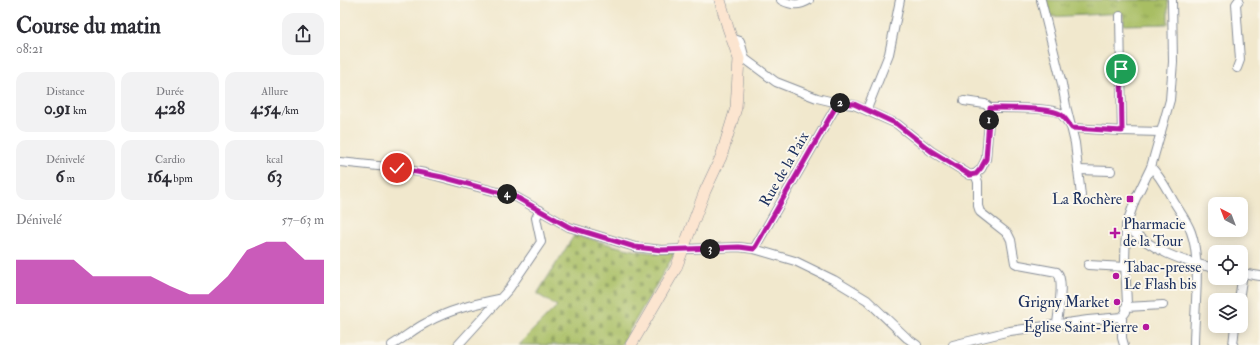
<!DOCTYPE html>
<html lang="fr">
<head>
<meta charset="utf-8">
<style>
	body { margin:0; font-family:"IM FELL Double Pica",serif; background:#f2f2f3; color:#2b2b33; height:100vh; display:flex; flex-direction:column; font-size:15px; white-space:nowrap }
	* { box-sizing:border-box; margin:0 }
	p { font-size:13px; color:#7c7c81 }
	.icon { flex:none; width:22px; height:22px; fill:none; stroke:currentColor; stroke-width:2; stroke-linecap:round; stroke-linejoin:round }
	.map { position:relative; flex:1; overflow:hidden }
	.sheet { display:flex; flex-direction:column; background:#fff; width:340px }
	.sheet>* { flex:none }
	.needle { width:26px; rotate:318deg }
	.fabs { position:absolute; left:868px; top:197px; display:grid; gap:8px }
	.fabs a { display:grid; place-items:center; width:40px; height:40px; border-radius:8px; background:#fff; box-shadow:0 2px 10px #0003; font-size:20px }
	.pin { position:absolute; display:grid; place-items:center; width:34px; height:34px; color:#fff; margin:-17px; border:2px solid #fff; border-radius:50%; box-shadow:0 1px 4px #0007 }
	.km { position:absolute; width:20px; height:20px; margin:-10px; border-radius:50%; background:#222; color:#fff; font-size:11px; line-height:20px; text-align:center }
	.round { display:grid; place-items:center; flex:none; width:42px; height:42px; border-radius:12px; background:#f2f2f3 }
	.overview { display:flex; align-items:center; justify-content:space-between; height:68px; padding:0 16px }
	h1 { font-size:22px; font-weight:800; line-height:30px }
	.stats { display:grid; grid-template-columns:repeat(3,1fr); gap:6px; height:68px; padding:4px 16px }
	.stats div { display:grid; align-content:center; border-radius:10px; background:#f2f2f3; text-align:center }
	.stats b { font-size:17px; font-weight:800 }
	.stats small { font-size:11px; font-weight:400 }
	.stats p { font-size:11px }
	.chart { height:112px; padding:8px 16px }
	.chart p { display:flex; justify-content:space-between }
	.chart svg { width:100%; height:72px; margin-top:4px; fill:#b5179e; opacity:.7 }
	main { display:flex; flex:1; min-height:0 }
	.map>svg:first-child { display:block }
	.grass { fill:url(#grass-tufts); stroke:#627660 }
	.cemetery { fill:url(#cemetery-stones); stroke:#627660 }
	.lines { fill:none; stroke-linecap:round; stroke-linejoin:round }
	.street-casing { stroke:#868c96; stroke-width:10 }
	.secondary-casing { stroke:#868c96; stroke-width:12 }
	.street { stroke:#fff; stroke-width:8 }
	.secondary { stroke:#fce5d0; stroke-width:11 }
	.route-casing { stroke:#fff; stroke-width:8 }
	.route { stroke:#b5179e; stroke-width:5 }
	.poi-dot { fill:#b5179e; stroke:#fbf7ec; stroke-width:1.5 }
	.labels { text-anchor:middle; stroke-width:4; stroke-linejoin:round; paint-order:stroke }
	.street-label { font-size:15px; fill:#1b2f5e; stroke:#fbf7ec }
	.poi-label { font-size:15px; fill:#1b2f5e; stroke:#fbf7ec; text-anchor:end }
</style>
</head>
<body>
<main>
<section class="sheet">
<div class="overview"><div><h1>Course du matin</h1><p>08:21</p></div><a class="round"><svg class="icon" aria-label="share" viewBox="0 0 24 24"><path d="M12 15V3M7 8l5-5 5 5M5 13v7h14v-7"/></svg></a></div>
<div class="stats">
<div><p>Distance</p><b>0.91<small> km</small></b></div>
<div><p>Durée</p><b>4:28</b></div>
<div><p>Allure</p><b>4:54<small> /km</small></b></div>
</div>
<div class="stats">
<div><p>Dénivelé</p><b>6<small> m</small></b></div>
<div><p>Cardio</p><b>164<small> bpm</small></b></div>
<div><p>kcal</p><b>63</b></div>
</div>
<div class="chart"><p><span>Dénivelé</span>57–63 m</p>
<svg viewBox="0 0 160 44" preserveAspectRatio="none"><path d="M0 44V17L10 17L20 17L30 17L40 27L50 27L60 27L70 27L80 33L90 38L100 38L110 27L120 11L130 6L140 6L150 17L160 17V44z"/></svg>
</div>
</section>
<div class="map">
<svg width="920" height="345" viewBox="0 0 920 345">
	<defs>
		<pattern id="grass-tufts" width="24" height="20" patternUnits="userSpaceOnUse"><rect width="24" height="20" fill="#a8be63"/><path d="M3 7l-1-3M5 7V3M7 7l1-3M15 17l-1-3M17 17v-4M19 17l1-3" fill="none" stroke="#889b55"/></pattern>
		<pattern id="cemetery-stones" width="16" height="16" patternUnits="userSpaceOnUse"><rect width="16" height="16" fill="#a8be63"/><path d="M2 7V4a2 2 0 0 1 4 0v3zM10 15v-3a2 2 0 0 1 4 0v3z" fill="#889b55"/></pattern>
	</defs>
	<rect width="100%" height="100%" fill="#fbf7ec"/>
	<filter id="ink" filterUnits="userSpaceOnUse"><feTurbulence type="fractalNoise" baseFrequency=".025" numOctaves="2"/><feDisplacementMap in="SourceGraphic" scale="8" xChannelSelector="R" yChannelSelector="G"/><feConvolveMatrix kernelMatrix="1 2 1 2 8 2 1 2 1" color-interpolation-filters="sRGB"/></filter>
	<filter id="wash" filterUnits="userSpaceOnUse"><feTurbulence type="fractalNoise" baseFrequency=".012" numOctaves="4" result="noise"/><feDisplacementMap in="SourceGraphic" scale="16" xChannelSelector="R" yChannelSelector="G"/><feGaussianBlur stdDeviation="0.9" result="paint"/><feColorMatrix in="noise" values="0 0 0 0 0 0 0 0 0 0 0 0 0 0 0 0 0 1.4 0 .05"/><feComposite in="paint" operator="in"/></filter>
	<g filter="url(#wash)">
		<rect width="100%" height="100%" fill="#f1e8cd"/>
		<polygon class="grass" points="704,0 828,0 828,24 784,25 783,13 708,17"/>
		<path class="cemetery" d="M235,234C267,244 301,255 335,253L281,345H178L217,306L197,294Z"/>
	</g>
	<g filter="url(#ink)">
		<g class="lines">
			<defs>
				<g id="street">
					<path d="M441,0C450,5 460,6 469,0"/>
					<polyline points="701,0 722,84 726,106 735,143 741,196"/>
					<polyline points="780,16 782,131"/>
					<polyline points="391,38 400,41 405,59 436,82 477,98 498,103 514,105 557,124 591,151 630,175 635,174"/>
					<polyline points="897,68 900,60 896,4 899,0"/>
					<polyline points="624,101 645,104 650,108"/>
					<polyline points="527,109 549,54 560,0"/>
					<polyline points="0,162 57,168 85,173 176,197 229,227 295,247 322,250 399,247 414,249 455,261 494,280 527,300 567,338 577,345"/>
					<path d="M811,167C821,177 827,190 834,202C840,212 847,221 851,232C862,263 854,311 854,345"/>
					<polyline points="738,170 771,171"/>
					<path d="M635,174L641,169L646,159L650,108C664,108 709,107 720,113C725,117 728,123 732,128L782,131L821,132"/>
					<path d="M635,174L638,182V206L640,212L645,216L668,234L671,240L675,263L679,265L717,272C725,280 718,312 717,324"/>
					<path d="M786,226C814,251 839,261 875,268"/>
					<polyline points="414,249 498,103"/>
					<polyline points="748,265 785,267"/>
					<polyline points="901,273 920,276"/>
					<polyline points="899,300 903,273"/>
					<polyline points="786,307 823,305"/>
					<polyline points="782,317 786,312 787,304 785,262 786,226 795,200 811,167 830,100 833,62 832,0"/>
					<polyline points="782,317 782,338 784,345"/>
					<path d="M52,345C64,338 74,329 86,323C109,310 134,304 159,299"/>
					<polyline points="118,345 169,289 201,242 196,218 200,210"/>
					<polyline points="613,345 670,331 748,320 782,317"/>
					<polyline points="893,345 895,326"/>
				</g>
				<polyline id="secondary" points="291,345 336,268 365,191 381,157 396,108 399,59 388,28 380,0"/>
			</defs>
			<use href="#street" class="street-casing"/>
			<use href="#secondary" class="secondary-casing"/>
			<use href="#street" class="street"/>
			<use href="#secondary" class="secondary"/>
		</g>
	</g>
	<g class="lines" filter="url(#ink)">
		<defs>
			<path id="route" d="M57,168L102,177L176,197L229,227L295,247L322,250L399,247L414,249L498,103L514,104L557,124L591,151L630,175L636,174L641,168L646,159L650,108C664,108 708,107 720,114C725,117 728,123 732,128L782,131L781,69"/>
		</defs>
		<use href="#route" class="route-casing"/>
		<use href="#route" class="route"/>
	</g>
	<g class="poi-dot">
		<rect x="786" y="195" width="8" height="8" rx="2"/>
		<path d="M773 227h4v4h4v4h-4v4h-4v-4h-4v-4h4z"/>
		<circle cx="776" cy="276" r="4"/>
		<circle cx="777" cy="302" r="4"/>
		<circle cx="806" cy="327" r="4"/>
	</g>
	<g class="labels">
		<g class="street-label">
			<text transform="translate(444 169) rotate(-60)" y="5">Rue de la Paix</text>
		</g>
		<g class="poi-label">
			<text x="782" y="204">La Rochère</text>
			<text x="783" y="229" text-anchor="start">Pharmacie<tspan x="783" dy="17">de la Tour</tspan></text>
			<text x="784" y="272" text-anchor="start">Tabac-presse<tspan x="784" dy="17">Le Flash bis</tspan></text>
			<text x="769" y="307">Grigny Market</text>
			<text x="798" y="332">Église Saint-Pierre</text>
		</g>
	</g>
</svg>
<div class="fabs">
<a><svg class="needle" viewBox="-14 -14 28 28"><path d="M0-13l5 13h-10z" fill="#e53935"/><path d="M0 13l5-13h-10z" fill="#7c7c81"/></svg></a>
<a><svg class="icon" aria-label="locate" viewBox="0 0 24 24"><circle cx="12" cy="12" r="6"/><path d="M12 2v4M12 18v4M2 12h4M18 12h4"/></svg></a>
<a><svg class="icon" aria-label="layers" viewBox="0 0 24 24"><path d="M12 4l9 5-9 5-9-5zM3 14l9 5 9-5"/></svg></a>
</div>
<div class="pin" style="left:781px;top:69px;background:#1e9e55"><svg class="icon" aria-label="arrive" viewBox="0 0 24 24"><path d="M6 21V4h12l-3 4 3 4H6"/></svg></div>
<div class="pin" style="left:57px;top:168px;background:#d93025"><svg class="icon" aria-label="check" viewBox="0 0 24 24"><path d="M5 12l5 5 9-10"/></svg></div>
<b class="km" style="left:649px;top:120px">1</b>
<b class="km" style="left:500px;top:103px">2</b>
<b class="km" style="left:370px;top:249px">3</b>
<b class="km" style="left:167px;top:194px">4</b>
</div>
</main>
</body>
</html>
